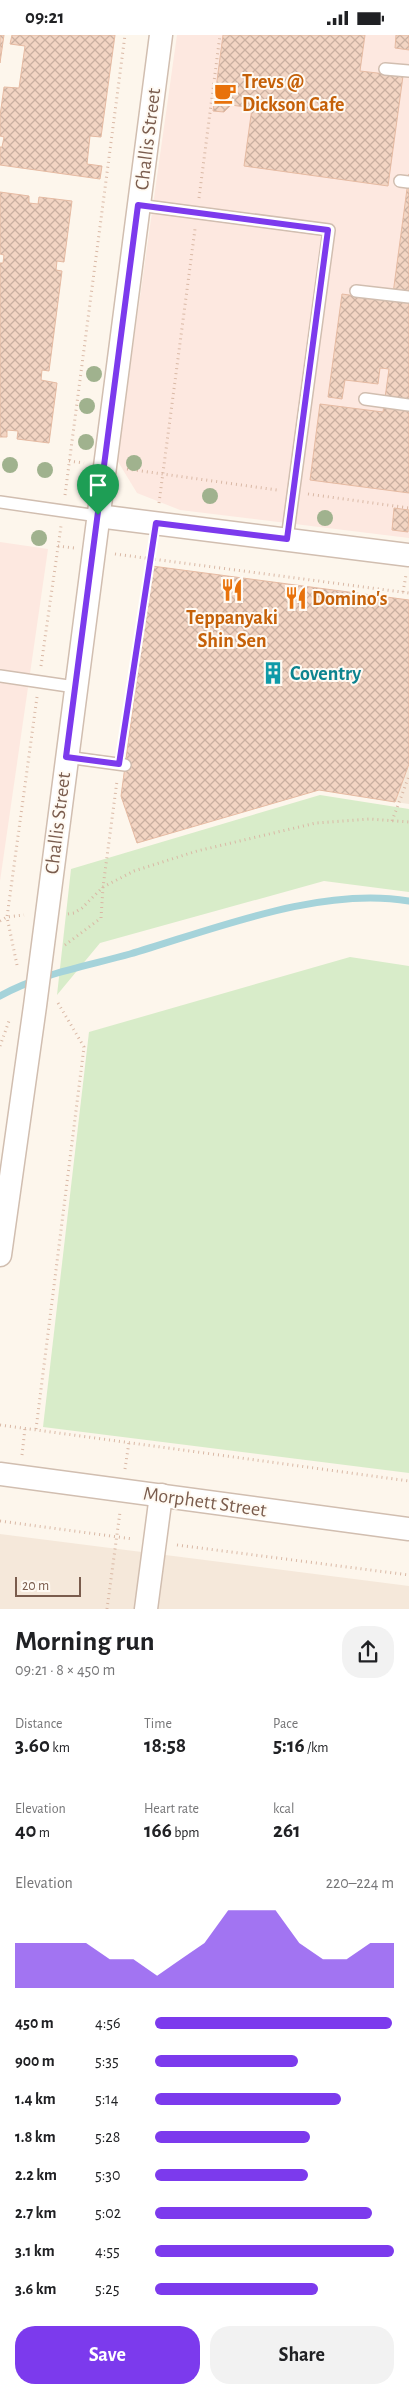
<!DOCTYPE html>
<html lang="en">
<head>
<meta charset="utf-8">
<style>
	body { margin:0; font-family:"Alegreya Sans",sans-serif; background:#f2f2f2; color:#202124; height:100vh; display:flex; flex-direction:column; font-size:19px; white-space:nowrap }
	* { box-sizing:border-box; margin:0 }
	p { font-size:16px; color:#757577 }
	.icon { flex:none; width:28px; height:28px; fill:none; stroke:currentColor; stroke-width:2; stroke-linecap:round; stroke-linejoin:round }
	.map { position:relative; height:1574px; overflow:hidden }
	.side { display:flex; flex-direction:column; background:#fff; flex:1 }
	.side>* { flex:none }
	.scale { position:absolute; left:15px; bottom:12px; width:66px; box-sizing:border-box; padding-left:5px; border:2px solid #7a5c4d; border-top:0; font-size:14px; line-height:18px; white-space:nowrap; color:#7a5c4d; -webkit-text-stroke:4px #fffaf3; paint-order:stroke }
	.pin { position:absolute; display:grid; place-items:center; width:42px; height:42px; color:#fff; margin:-51px -21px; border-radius:50% 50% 50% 0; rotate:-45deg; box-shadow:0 0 5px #0007 }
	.pin .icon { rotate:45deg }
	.round { display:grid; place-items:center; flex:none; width:52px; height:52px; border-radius:20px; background:#f2f2f2 }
	.head { display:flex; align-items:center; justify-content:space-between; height:85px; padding:0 15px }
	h1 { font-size:28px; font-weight:700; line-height:38px }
	.metrics { display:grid; grid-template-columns:repeat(3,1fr); gap:8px; height:85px; padding:5px 15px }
	.metrics div { display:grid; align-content:center }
	.metrics b { font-size:21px; font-weight:700 }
	.metrics small { font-size:14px; font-weight:400 }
	.metrics p { font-size:14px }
	.chart { height:140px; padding:10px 15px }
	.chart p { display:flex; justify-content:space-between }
	.chart svg { width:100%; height:90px; margin-top:5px; fill:#7c3aed; opacity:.7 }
	.action { display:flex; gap:10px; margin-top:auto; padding:10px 15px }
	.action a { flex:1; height:58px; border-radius:20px; background:#7c3aed; color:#fff; font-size:20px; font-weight:700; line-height:58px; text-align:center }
	.action a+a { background:#f2f2f2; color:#202124 }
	ul { padding:0 15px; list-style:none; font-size:16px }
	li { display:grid; grid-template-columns:80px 60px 1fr; align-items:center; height:38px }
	li i { height:12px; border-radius:6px; background:#7c3aed }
	.status { display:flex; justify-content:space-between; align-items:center; height:35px; padding:0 25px; background:#fff; direction:ltr }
	.status svg { height:14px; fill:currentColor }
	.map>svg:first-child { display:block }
	.residential { fill:#f5e8da }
	.commercial { fill:#fde8e0 }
	.green { fill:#d8ecc9 }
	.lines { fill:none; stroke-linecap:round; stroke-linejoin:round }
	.stream { stroke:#a5d3da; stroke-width:7 }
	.building { fill:url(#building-cross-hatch); stroke:#e6bba3 }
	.lane-casing { stroke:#d1beb0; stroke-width:14 }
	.street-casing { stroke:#d1beb0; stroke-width:25 }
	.path { stroke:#d9b8a5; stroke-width:3; stroke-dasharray:1 4; stroke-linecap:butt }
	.lane { stroke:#fff; stroke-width:11 }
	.street { stroke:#fff; stroke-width:22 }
	.tree { fill:#a0b28e }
	.route-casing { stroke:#fff; stroke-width:10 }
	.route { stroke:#7c3aed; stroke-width:6 }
	.labels { text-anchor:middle; stroke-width:4; stroke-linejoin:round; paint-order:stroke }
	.food-label { font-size:20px; font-weight:bold; fill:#c56008; stroke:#fffaf3; text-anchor:start }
	.street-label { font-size:20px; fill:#7a5c4d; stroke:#fffaf3 }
	.culture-label { font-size:20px; font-weight:bold; fill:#0d838f; stroke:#fffaf3; text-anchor:start }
</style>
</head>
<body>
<div class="status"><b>09:21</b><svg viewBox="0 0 49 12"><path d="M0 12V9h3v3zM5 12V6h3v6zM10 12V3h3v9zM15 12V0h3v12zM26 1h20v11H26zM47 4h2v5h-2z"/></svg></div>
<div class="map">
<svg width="409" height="1574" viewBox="0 0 409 1574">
	<defs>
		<pattern id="building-cross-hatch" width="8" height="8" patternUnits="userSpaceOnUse" patternTransform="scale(1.25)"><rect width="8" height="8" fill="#f3d5c3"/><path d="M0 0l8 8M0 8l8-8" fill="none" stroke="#cab0a1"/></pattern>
	</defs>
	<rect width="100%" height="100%" fill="#fdf6ec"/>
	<g class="residential">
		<polygon points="409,729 409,769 395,767"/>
		<polygon points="0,1499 409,1551 409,1574 0,1574"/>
	</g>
	<g class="commercial">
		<polygon points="177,0 409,0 409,503 180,475 137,458 117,425"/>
		<polygon points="0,507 48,514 0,846"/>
	</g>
	<g class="green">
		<polygon points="320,760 409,774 409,857 324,846 100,908 57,960 71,834"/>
		<polygon points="350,922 409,931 409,1438 43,1392 89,997"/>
	</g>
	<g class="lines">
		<path class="stream" d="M0,961C39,939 87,931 130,919C215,894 320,851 409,866"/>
	</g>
	<g class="building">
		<polygon points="0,0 4,0 0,28"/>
		<polygon points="12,0 115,0 101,102 90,101 87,129 102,131 100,144 0,130 0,112 2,112 4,102 0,101 0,81 4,52 19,53 25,11 10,9"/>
		<polygon points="223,0 365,0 360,36 403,41 388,151 244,131 252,73 231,70 224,77 213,76"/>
		<polygon points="396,0 409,0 409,15 395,13"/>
		<polygon points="409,139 409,458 310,445 320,369 383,377 389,334 380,333 378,349 345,345 342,364 328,362 342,259 392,266"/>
		<polygon points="0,157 29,161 29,168 38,169 39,162 72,166 64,227 57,226 56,235 62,236 49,336 42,335 41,345 57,348 49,408 17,404 18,396 7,395 7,402 0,402 0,228 3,228 4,220 0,219"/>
		<polygon points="394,473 409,475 408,497 392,495"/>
		<polygon points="152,531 409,565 409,729 395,767 319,755 137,808 121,761"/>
	</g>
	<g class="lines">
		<defs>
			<g id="lane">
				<polyline points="385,34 409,36"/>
				<polyline points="400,146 408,147"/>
				<polyline points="138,170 329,195 287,504"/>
				<polyline points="356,256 409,262"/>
				<polyline points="365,364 409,370"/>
				<polyline points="0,467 98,481"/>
				<polyline points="0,641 75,652"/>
				<polyline points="66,722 125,730"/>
			</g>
			<g id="street">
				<polyline points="98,481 409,520"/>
				<polyline points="0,1220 35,971 161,0"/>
				<polyline points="0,1439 409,1494"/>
				<polyline points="146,1574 161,1460"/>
			</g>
		</defs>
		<use href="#lane" class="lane-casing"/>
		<use href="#street" class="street-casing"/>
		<g class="path">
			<polyline points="199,163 220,0"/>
			<polyline points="69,426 84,428"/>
			<polyline points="127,434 277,455"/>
			<polyline points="308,459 409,473"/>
			<polyline points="65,460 125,0"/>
			<polyline points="159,468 195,194"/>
			<polyline points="58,511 74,513"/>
			<polyline points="115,519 409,558"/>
			<polyline points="403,557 406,540"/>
			<polyline points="41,631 61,491"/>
			<polyline points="122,713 153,509"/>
			<polyline points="392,786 409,741"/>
			<polyline points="68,879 74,878 82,873 103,852 134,836 197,816 316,788 370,784 409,787"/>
			<polyline points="0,886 7,882 24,880"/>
			<polyline points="65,910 101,883 103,852 117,746"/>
			<polyline points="17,930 7,882 37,662"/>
			<polyline points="0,1011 9,986"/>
			<polyline points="0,1390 409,1446"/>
			<polyline points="36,1394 84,1012 58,968"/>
			<polyline points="22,1420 25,1393"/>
			<polyline points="125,1434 129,1407"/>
			<polyline points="0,1486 133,1504"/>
			<polyline points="177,1510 409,1540"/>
			<polyline points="107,1574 120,1477"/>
		</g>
		<use href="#lane" class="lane"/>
		<use href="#street" class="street"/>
	</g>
	<g class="tree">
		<circle cx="94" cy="339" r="8"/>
		<circle cx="87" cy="371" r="8"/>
		<circle cx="86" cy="407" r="8"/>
		<circle cx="134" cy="428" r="8"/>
		<circle cx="10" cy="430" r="8"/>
		<circle cx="45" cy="435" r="8"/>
		<circle cx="210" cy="461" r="8"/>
		<circle cx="325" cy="483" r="8"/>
		<circle cx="39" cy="503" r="8"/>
	</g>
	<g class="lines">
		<defs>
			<polygon id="route" points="138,170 328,195 287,504 156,488 119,729 66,722"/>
		</defs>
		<use href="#route" class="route-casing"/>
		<use href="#route" class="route"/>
	</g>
	<defs>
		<symbol id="cafe-bare" viewBox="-9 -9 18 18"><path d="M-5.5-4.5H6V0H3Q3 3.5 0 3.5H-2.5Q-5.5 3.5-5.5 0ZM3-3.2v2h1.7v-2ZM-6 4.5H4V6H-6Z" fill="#e8710a" stroke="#fffaf3" stroke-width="2.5" paint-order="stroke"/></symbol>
		<symbol id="restaurant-bare" viewBox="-9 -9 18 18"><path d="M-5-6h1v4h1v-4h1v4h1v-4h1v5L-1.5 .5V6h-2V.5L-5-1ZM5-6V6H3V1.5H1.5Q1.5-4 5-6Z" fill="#e8710a" stroke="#fffaf3" stroke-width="2.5" paint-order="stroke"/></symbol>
		<symbol id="building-bare" viewBox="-9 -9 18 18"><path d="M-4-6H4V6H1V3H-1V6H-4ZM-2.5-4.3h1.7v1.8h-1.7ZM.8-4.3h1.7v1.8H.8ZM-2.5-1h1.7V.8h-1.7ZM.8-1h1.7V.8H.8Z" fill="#0f9aa8" stroke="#fffaf3" stroke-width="2.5" paint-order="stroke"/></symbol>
	</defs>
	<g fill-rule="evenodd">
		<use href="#cafe-bare" x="209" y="42" width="32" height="32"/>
		<use href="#restaurant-bare" x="216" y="539" width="32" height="32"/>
		<use href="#restaurant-bare" x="280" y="547" width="32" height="32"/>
		<use href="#building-bare" x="257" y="622" width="32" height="32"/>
	</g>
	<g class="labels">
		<g class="food-label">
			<text x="242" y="53">Trevs @<tspan x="242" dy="23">Dickson Cafe</tspan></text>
			<text x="312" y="570">Domino's</text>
			<text x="232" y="589" text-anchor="middle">Teppanyaki<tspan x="232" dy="23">Shin Sen</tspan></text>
		</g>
		<g class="street-label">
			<text transform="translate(147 104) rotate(-83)" y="7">Challis Street</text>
			<text transform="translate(57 788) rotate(-83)" y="7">Challis Street</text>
			<text transform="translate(205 1466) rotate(8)" y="7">Morphett Street</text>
		</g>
		<g class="culture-label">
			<text x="290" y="645">Coventry</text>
		</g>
	</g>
</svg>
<div class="scale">20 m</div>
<div class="pin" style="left:98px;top:480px;background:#1e9e55"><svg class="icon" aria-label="arrive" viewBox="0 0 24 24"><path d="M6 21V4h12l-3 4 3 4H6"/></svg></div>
</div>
<section class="side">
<div class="head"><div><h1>Morning run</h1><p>09:21 · 8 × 450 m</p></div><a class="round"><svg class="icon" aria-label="share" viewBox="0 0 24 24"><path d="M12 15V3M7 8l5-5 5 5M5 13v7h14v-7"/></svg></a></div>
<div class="metrics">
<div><p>Distance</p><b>3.60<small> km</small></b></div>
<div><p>Time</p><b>18:58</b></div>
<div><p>Pace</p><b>5:16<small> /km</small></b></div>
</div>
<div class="metrics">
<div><p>Elevation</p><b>40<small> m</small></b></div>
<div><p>Heart rate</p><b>166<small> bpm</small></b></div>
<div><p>kcal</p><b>261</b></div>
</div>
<div class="chart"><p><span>Elevation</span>220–224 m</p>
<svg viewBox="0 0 160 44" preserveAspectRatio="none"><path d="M0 44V22L10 22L20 22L30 22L40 30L50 30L60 38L70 30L80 22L90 6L100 6L110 6L120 22L130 30L140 30L150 22L160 22V44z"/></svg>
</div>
<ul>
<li><b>450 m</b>4:56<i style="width:99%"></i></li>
<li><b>900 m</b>5:35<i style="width:60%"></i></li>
<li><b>1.4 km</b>5:14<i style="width:78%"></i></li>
<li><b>1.8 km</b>5:28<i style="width:65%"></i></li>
<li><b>2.2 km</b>5:30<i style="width:64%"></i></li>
<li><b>2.7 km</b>5:02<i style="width:91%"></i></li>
<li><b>3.1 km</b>4:55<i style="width:100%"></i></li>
<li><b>3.6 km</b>5:25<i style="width:68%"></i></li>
</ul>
<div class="action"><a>Save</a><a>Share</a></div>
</section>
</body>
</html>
